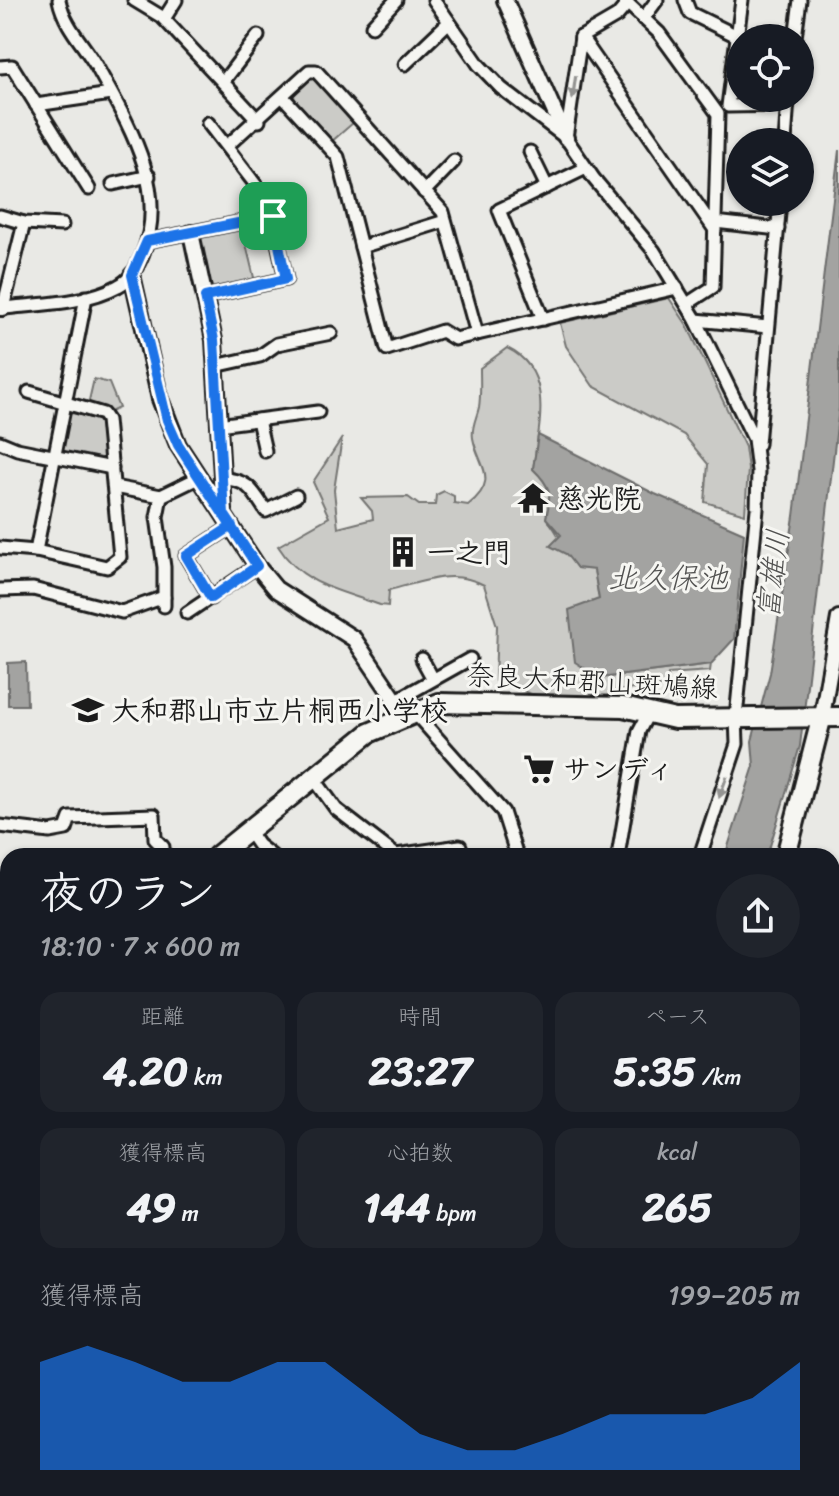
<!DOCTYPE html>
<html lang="ja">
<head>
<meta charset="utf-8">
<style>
	body { margin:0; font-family:Sriracha,"Klee One",sans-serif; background:#20242c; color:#f1f3f6; height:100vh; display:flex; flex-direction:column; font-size:30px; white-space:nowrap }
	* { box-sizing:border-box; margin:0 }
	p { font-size:26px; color:#9ea1a6 }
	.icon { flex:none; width:44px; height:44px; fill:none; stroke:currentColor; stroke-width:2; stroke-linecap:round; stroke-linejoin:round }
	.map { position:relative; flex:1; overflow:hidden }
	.drawer { position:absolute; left:0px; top:848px; width:840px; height:648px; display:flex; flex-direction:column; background:#171b24; border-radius:24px 24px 0 0; box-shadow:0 2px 6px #0004 }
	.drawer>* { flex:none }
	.controls { position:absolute; left:726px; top:24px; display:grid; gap:16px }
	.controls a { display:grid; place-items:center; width:88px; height:88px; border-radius:50%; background:#171b24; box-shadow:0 2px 6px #0004; font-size:40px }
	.pin { position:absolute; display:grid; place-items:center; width:68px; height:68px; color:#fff; margin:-34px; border-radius:16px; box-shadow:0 4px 12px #0006 }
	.round { display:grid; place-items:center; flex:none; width:84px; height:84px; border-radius:42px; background:#20242c }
	.overview { display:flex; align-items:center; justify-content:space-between; height:136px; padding:0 40px }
	h1 { font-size:44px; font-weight:700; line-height:60px }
	.figures { display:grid; grid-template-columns:repeat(3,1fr); gap:12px; height:136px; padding:8px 40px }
	.figures div { display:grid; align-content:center; border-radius:20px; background:#20242c; text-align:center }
	.figures b { font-size:40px; font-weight:700 }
	.figures small { font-size:22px; font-weight:400 }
	.figures p { font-size:22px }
	.chart { height:224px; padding:16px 40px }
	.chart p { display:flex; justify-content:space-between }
	.chart svg { width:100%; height:144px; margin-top:8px; fill:#1a73e8; opacity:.7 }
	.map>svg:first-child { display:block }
	.green { fill:#cbcbc7; stroke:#747472; stroke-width:2 }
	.water { fill:#a3a3a1; stroke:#6d6d6c; stroke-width:2 }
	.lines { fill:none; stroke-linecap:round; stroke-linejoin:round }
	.stream { stroke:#6d6d6c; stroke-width:3 }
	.minor-casing { stroke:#1c1c1c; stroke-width:17 }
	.tertiary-casing { stroke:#1c1c1c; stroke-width:20 }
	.secondary-casing { stroke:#1c1c1c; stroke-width:22 }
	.primary-casing { stroke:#1c1c1c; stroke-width:24 }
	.minor { stroke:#f6f6f2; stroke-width:11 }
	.tertiary { stroke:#f6f6f2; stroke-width:14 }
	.secondary { stroke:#f6f6f2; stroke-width:16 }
	.primary { stroke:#f6f6f2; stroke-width:18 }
	.oneway { fill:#949492 }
	.route-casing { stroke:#fff; stroke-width:16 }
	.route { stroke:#1a73e8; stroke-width:10 }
	.labels { text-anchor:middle; stroke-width:6; stroke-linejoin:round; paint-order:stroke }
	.poi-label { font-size:28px; font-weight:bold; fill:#1c1c1c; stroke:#f6f6f2; text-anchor:start }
	.street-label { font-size:28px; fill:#1c1c1c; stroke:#f6f6f2 }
	.water-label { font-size:30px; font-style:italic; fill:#525251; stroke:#f6f6f2 }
</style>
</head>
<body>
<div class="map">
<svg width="839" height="1496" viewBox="0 0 839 1496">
	<rect width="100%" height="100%" fill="#e9e9e5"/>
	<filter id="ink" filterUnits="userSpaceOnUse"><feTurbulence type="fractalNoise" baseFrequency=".0125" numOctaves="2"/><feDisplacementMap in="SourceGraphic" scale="16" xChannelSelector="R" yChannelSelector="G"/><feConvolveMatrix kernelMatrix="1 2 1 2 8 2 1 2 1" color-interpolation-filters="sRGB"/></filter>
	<g filter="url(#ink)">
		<g class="green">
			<polygon points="316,79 353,123 331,142 295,102 294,95 309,80"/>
			<polygon points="242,227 255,282 215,290 208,287 198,241 203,234"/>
			<polygon points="669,298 687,325 745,447 748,469 745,514 705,502 708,464 684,435 593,386 566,346 560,323"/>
			<path d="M507,348C555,371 539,426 533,469C551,486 552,494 546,518C561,534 564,551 577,568L594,569L599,599L600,678L711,664L710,671L668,674L669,686L612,691L611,698L534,695L495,681L497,626L484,585C452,568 423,582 389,590L388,606L380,605C339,590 303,586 278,546L329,517L313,482L342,438L334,490L338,528L373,519L372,511L361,498L408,497L419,505H435L436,495L444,491L454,496V503L468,505C501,479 478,466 473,438C471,427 477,417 479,407C481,394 480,381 480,368Z"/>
			<polygon points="94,379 109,383 119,408 108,413 88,405"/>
			<polygon points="73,413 96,418 102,426 104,464 60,457 67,415"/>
		</g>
		<g class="water">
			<polygon points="839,150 839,408 800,746 767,856 725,856 754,766 752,741 770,673 794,516"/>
			<path d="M538,435L655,494L744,533L734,639L711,664L600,678L575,662L569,610L599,599L594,570L577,568L566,554L550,546L561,535L546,518C552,494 551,486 533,469Z"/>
			<polygon points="26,662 27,705 8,705 8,663"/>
			<polygon points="0,1469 8,1474 8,1488 40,1488 55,1496 0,1496"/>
			<polygon points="764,1488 806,1488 808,1496 767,1496"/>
		</g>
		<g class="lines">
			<polyline class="stream" points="832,907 839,901"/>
			<defs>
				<g id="minor">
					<polyline points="134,0 162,17 259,121"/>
					<polyline points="434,0 479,65 501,88 566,138 594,179 654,251 696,320 754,439 758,471 757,509 736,717 737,744 700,856"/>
					<polyline points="624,0 659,33 718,114 713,287 687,304"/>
					<polyline points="685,0 690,13 739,37"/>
					<polyline points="742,0 728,106 788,105"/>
					<polyline points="164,19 176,0"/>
					<polyline points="643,19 657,0"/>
					<polyline points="372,26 396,0"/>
					<polyline points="581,37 715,230"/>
					<polyline points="581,37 617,16 628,3"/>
					<polyline points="795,38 800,0"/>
					<polyline points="405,64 449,22"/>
					<polyline points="0,67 12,66 89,189"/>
					<polyline points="223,82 258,36"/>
					<polyline points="283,97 338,157 387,349 442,331 455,339 677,288"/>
					<polyline points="36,105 111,94"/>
					<polyline points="566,138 581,37"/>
					<polyline points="785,142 788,99"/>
					<polyline points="227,146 309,71 316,71 443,212 477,334"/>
					<polyline points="530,152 547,187"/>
					<polyline points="113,184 149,176"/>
					<polyline points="424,192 454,161"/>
					<polyline points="0,216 24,223 62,225"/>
					<polyline points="715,222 778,229"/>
					<path d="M24,223L3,308C40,304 85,304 118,286C132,279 137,267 143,253C169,189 128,124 98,69C85,45 65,28 59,0"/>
					<polyline points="147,241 273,216"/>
					<polyline points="361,247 445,221"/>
					<polyline points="205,297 286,279 269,202 208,123"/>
					<polyline points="543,319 499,210 586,168"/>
					<polyline points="696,320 768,327"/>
					<polyline points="215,366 260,356 277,344 331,333"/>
					<polyline points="258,420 265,451"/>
					<polyline points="218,425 318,412"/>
					<polyline points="0,442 17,449 112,468"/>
					<polyline points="758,444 780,202"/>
					<path d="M222,479C248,479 253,491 266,511L296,496"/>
					<polyline points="114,487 161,496 200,477"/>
					<polyline points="161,496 157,517 164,567 164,606"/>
					<polyline points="0,548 36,551 107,567 120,557 107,420 103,414 29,392"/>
					<polyline points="36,551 86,297"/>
					<polyline points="0,590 33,589 122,612 164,597"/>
					<polyline points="211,598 186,556 232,526"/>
					<polyline points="187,613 257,566"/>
					<polyline points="422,659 433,679"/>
					<polyline points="395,701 470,659"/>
					<polyline points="414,712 503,812 517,856"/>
					<polyline points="313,777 336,809 397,856"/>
					<polyline points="0,826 50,832 66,829 70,818 154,815 155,839 163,847 163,856"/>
					<polyline points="247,829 258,845 272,856"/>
					<polyline points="396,855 460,846 462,856"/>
					<polyline points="618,856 639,731 648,714"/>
					<polyline points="832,951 839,952"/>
					<polyline points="0,1067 8,1067"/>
					<polyline points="0,1335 8,1338"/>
					<polyline points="832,1358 839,1358"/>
					<polyline points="0,1383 8,1385"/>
					<polyline points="0,1424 8,1427"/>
					<polyline points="121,1488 138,1496"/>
					<polyline points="585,1488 586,1496"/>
					<polyline points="660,1488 661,1496"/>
					<polyline points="736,1488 738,1496"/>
					<polyline points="508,1490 509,1488"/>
					<polyline points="446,1496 449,1488"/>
				</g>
				<g id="tertiary">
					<polyline points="505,0 566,138"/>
					<polyline points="191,233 214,340 224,510"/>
					<polyline points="132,275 160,399 178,445 257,566 276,589 354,639 398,704 414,711"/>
					<polyline points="0,308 3,308"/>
					<polyline points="822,716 839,618"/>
				</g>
				<g id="secondary">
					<polyline points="0,1204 8,1206"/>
					<polyline points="428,1488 435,1496"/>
				</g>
				<g id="primary">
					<polyline points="217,856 369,733 439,703 623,707 675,719 839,717"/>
					<polyline points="786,856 822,716"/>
					<polyline points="0,915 8,915"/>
					<polyline points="832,1480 838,1496"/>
				</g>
			</defs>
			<use href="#minor" class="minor-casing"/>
			<use href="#tertiary" class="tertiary-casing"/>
			<use href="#secondary" class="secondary-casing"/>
			<use href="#primary" class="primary-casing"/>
			<use href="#minor" class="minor"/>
			<use href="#tertiary" class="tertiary"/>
			<use href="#secondary" class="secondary"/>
			<use href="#primary" class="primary"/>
		</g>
		<defs><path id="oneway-solid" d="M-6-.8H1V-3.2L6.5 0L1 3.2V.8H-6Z" transform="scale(2)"/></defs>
		<g class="oneway">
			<use href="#oneway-solid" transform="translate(574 88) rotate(98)"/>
			<use href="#oneway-solid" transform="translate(723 787) rotate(110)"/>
		</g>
	</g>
	<g class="lines" filter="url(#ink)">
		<defs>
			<polyline id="route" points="273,216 147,241 132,275 167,420 178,445 257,566 211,598 186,556 232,526 224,514 214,340 205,297 286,279 273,216"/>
		</defs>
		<use href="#route" class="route-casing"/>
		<use href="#route" class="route"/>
	</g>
	<defs>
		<symbol id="temple-bare" viewBox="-9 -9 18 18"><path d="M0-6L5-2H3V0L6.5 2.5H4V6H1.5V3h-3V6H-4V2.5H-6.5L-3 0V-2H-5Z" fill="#1c1c1c" stroke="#f6f6f2" stroke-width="2.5" paint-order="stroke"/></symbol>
		<symbol id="building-bare" viewBox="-9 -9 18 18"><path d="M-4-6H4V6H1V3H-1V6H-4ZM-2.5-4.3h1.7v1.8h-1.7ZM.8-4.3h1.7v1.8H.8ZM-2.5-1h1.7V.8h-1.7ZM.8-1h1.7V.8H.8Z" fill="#1c1c1c" stroke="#f6f6f2" stroke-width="2.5" paint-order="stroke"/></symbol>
		<symbol id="school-bare" viewBox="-9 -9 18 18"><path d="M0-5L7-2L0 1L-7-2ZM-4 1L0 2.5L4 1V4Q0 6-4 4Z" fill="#1c1c1c" stroke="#f6f6f2" stroke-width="2.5" paint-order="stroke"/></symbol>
		<symbol id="supermarket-bare" viewBox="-9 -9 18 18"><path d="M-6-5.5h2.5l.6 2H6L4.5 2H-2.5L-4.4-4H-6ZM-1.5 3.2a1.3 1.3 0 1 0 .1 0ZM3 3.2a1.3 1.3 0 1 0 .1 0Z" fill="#1c1c1c" stroke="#f6f6f2" stroke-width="2.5" paint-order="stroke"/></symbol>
	</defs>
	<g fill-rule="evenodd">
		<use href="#temple-bare" x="511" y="476" width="44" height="44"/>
		<use href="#building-bare" x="381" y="530" width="44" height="44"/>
		<use href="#school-bare" x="66" y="688" width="44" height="44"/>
		<use href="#supermarket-bare" x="517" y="747" width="44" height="44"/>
	</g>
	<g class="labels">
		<g class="poi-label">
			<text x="557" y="508">慈光院</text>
			<text x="427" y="562">一之門</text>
			<text x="112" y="720">大和郡山市立片桐西小学校</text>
			<text x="563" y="779">サンディ</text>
		</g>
		<g class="street-label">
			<text transform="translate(592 681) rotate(3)" y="10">奈良大和郡山斑鳩線</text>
		</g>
		<g class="water-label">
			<text transform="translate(773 574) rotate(-83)" y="10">富雄川</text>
			<text x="668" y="588">北久保池</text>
		</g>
	</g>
</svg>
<div class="controls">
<a><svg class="icon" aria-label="locate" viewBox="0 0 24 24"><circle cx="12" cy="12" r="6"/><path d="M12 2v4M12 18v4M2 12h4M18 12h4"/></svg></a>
<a><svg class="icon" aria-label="layers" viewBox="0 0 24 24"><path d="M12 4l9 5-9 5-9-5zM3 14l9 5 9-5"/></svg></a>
</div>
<div class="pin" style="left:273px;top:216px;background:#1e9e55"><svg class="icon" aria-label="arrive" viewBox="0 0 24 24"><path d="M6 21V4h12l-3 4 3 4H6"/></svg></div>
<section class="drawer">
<div class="overview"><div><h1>夜のラン</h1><p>18:10 · 7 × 600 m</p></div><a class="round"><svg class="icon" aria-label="share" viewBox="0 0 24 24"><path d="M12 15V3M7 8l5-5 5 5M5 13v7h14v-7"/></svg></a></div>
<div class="figures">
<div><p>距離</p><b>4.20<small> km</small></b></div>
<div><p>時間</p><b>23:27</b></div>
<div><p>ペース</p><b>5:35<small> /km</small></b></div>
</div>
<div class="figures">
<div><p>獲得標高</p><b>49<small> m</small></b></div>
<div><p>心拍数</p><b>144<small> bpm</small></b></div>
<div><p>kcal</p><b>265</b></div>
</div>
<div class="chart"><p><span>獲得標高</span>199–205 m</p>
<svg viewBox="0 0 160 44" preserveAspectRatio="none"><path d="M0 44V11L10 6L20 11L30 17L40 17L50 11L60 11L70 22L80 33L90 38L100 38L110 33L120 27L130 27L140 27L150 22L160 11V44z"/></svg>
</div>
</section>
</div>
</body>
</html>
